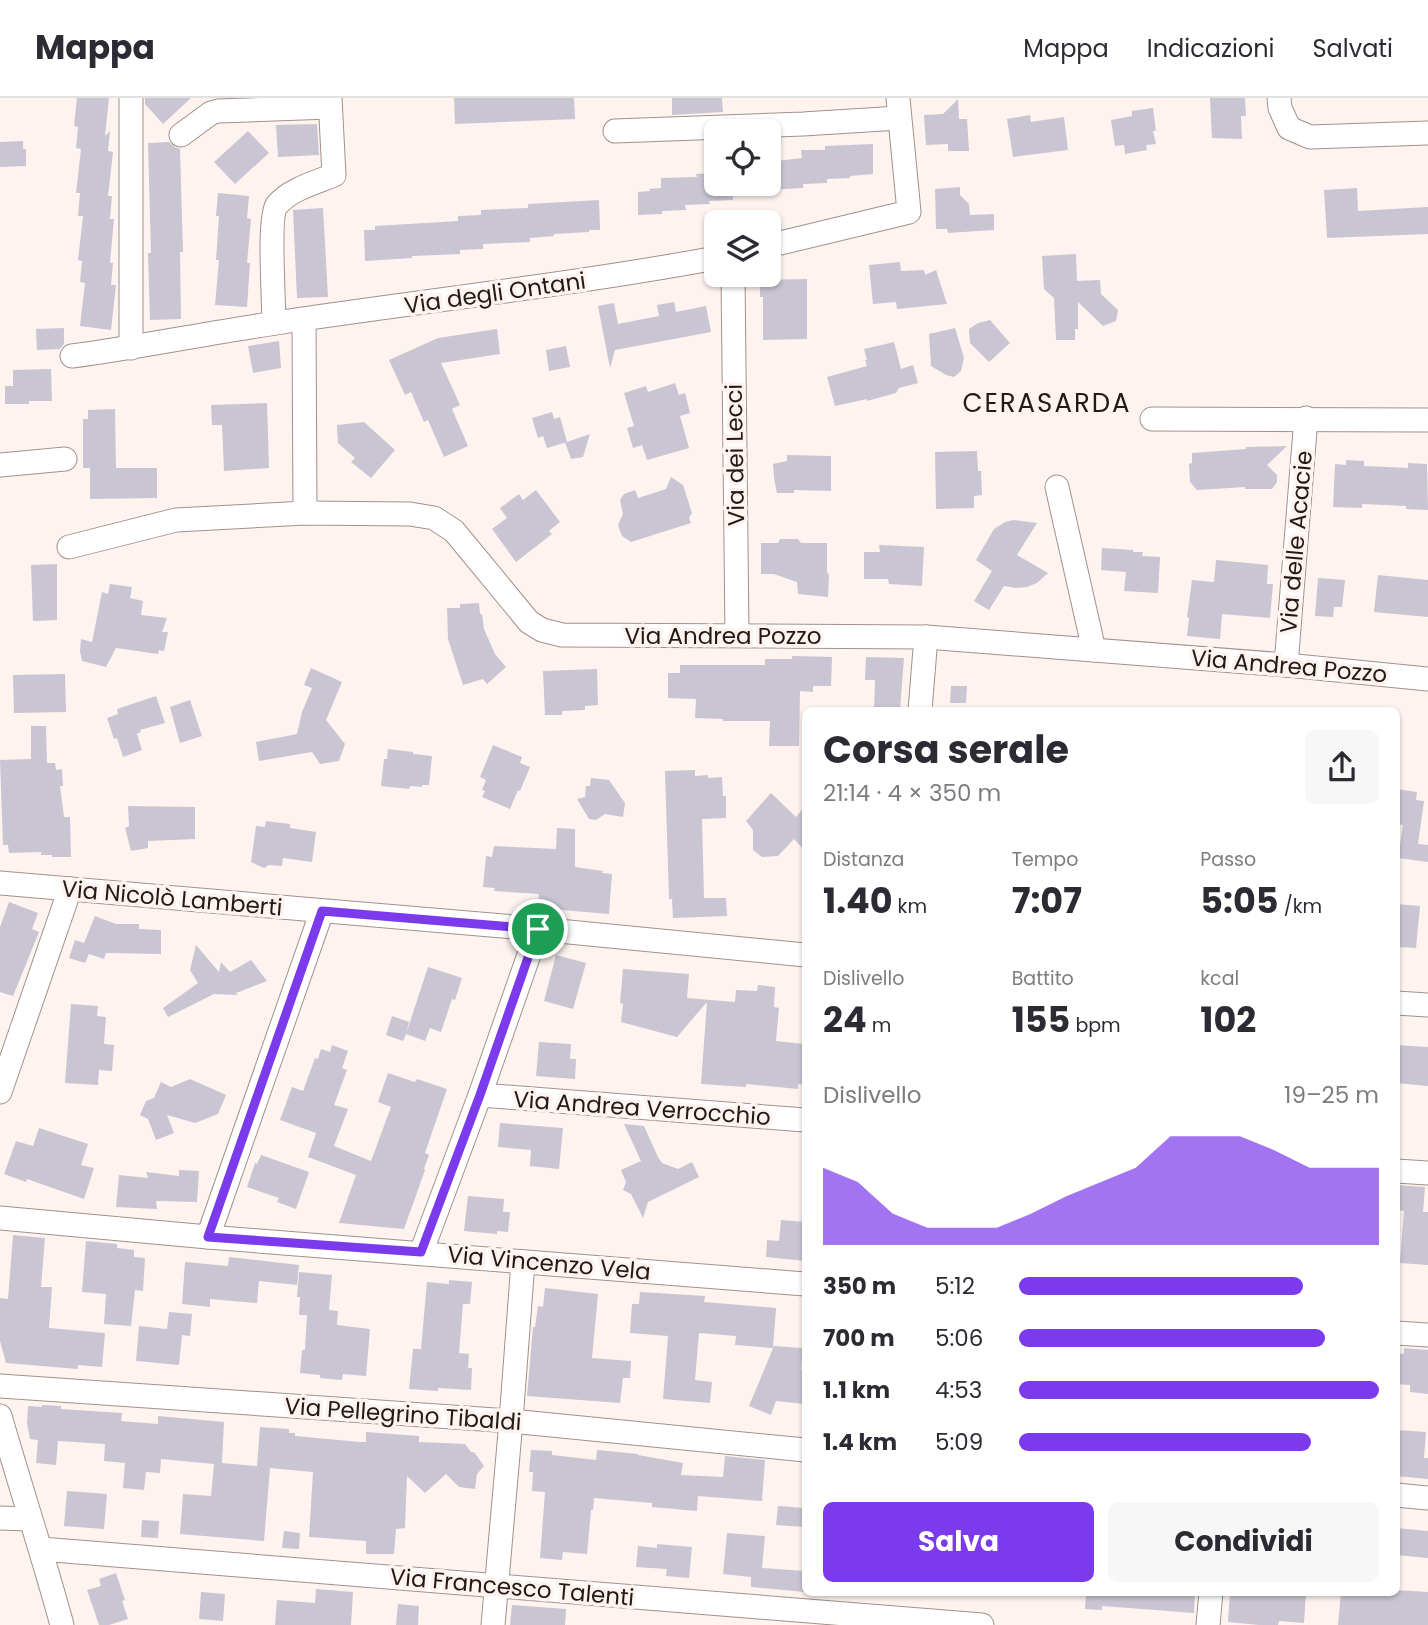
<!DOCTYPE html>
<html lang="it">
<head>
<meta charset="utf-8">
<style>
	body { margin:0; font-family:Poppins,sans-serif; background:#f7f7f7; color:#2b2b33; height:100vh; display:flex; flex-direction:column; font-size:26px; white-space:nowrap }
	* { box-sizing:border-box; margin:0 }
	p { font-size:23px; color:#7c7c81 }
	.icon { flex:none; width:38px; height:38px; fill:none; stroke:currentColor; stroke-width:2; stroke-linecap:round; stroke-linejoin:round }
	.map { position:relative; flex:1; overflow:hidden }
	.sheet { position:absolute; left:802px; top:609px; width:598px; height:889px; display:flex; flex-direction:column; background:#fff; border-radius:10px; box-shadow:0 2px 5px #0004 }
	.sheet>* { flex:none }
	.buttons { position:absolute; left:704px; top:21px; display:grid; gap:14px }
	.buttons a { display:grid; place-items:center; width:77px; height:77px; border-radius:10px; background:#fff; box-shadow:0 2px 5px #0004; font-size:35px }
	.pin { position:absolute; display:grid; place-items:center; width:60px; height:60px; color:#fff; margin:-30px; border:4px solid #fff; border-radius:50%; box-shadow:0 2px 7px #0007 }
	.round { display:grid; place-items:center; flex:none; width:74px; height:74px; border-radius:10px; background:#f7f7f7 }
	.overview { display:flex; align-items:center; justify-content:space-between; height:119px; padding:0 21px }
	h1 { font-size:38px; font-weight:700; line-height:52px }
	.figures { display:grid; grid-template-columns:repeat(3,1fr); gap:10px; height:119px; padding:7px 21px }
	.figures div { display:grid; align-content:center }
	.figures b { font-size:35px; font-weight:700 }
	.figures small { font-size:19px; font-weight:400 }
	.figures p { font-size:19px }
	.chart { height:196px; padding:14px 21px }
	.chart p { display:flex; justify-content:space-between }
	.chart svg { width:100%; height:126px; margin-top:7px; fill:#7c3aed; opacity:.7 }
	.button { display:flex; gap:14px; margin-top:auto; padding:14px 21px }
	.button a { flex:1; height:80px; border-radius:10px; background:#7c3aed; color:#fff; font-size:28px; font-weight:700; line-height:80px; text-align:center }
	.button a+a { background:#f7f7f7; color:#2b2b33 }
	ul { padding:0 21px; list-style:none; font-size:23px }
	li { display:grid; grid-template-columns:112px 84px 1fr; align-items:center; height:52px }
	li i { height:18px; border-radius:9px; background:#7c3aed }
	header { display:flex; align-items:center; gap:42px; box-sizing:border-box; height:98px; padding:0 35px; background:#fff; border-bottom:2px solid #e1e1e2 }
	header strong { font-size:33px }
	nav { display:flex; gap:38px; margin-inline-start:auto; font-size:24px }
	.map>svg:first-child { display:block }
	.building { fill:#c9c5d3 }
	.lines { fill:none; stroke-linecap:round; stroke-linejoin:round }
	.minor-casing { stroke:#a1918b; stroke-width:25 }
	.minor { stroke:#fff; stroke-width:23 }
	.route-casing { stroke:#fff; stroke-width:14 }
	.route { stroke:#7c3aed; stroke-width:9 }
	.labels { text-anchor:middle; stroke-width:7; stroke-linejoin:round; paint-order:stroke }
	.street-label { font-size:23px; fill:#201a18; stroke:#fef3ef }
	.quarter-label { font-size:26px; letter-spacing:2px; fill:#201a18; stroke:#fef3ef }
</style>
</head>
<body>
<header>
<strong>Mappa</strong>
<nav><a>Mappa</a><a>Indicazioni</a><a>Salvati</a></nav>
</header>
<div class="map">
<svg width="1428" height="1527" viewBox="0 0 1428 1527">
	<rect width="100%" height="100%" fill="#fef3ef"/>
	<g class="building">
		<polygon points="77,0 109,0 105,38 110,33 108,53 113,54 108,98 112,98 110,121 114,121 110,165 113,165 111,187 116,187 111,232 80,228 85,185 80,184 82,163 78,162 83,118 78,118 80,95 76,95 81,51 76,50 78,29 74,28"/>
		<polygon points="145,0 191,0 163,26 145,6"/>
		<polygon points="454,0 574,0 575,21 455,26"/>
		<polygon points="672,0 722,0 723,14 672,17"/>
		<polygon points="1210,0 1245,0 1246,18 1241,18 1242,41 1212,40"/>
		<polygon points="958,1 959,21 967,21 969,53 948,53 948,46 926,47 924,17 943,16"/>
		<polygon points="1153,10 1156,33 1153,33 1156,46 1146,47 1147,52 1125,56 1124,47 1115,48 1111,22 1132,18 1132,13"/>
		<polygon points="1030,17 1031,24 1064,19 1068,52 1013,59 1007,21"/>
		<polygon points="317,26 319,57 278,59 276,27"/>
		<polygon points="248,33 269,55 235,86 214,64"/>
		<polygon points="23,43 23,51 26,51 26,68 0,69 0,44"/>
		<polygon points="169,44 175,49 180,51 183,154 180,154 181,221 150,222 148,155 151,155 148,45"/>
		<polygon points="873,46 873,76 850,78 850,80 827,81 827,85 803,86 803,90 768,92 768,64 802,60 801,52 825,52 825,48"/>
		<polygon points="716,75 716,86 732,86 733,102 709,103 710,106 685,107 686,112 662,113 662,116 638,117 638,94 650,93 649,91 661,90 661,80 697,79 696,76"/>
		<polygon points="960,89 960,97 969,106 970,117 994,116 994,132 948,135 947,131 936,131 935,91"/>
		<polygon points="1357,90 1358,113 1428,109 1428,136 1327,140 1324,92"/>
		<polygon points="218,95 249,98 247,120 251,121 247,165 250,165 247,209 215,207 219,162 216,162 219,118 216,118"/>
		<polygon points="599,102 600,132 589,132 589,134 554,136 554,138 530,140 530,144 483,146 483,151 460,152 460,156 412,158 412,160 365,163 364,132 375,132 375,128 458,123 458,118 481,117 481,112 528,110 528,106"/>
		<polygon points="323,110 328,199 297,200 293,112"/>
		<polygon points="1076,156 1077,183 1100,182 1101,196 1118,212 1116,223 1103,228 1078,204 1078,231 1075,231 1075,242 1056,242 1054,200 1044,191 1042,158"/>
		<polygon points="900,164 901,173 924,172 925,177 936,172 947,206 897,211 896,204 873,206 869,167"/>
		<polygon points="807,181 807,241 763,242 763,199 760,199 760,182"/>
		<polygon points="674,204 676,214 706,208 711,234 615,252 610,270 598,208 614,205 618,226 659,218 657,207"/>
		<polygon points="990,222 1010,245 989,264 970,245 969,231 978,225"/>
		<polygon points="64,230 64,246 60,251 37,252 36,231"/>
		<polygon points="955,230 964,260 961,273 954,279 946,277 931,268 929,236"/>
		<polygon points="497,231 500,256 441,265 460,307 452,311 468,348 444,359 428,322 424,324 411,294 405,297 389,262 438,240"/>
		<polygon points="279,243 281,270 253,275 248,248"/>
		<polygon points="894,244 901,271 913,267 918,285 899,290 896,295 867,303 867,301 835,308 827,279 867,268 865,262 867,262 864,251"/>
		<polygon points="566,248 570,269 549,273 546,252"/>
		<polygon points="51,271 52,303 29,303 29,306 5,306 5,288 13,288 13,272"/>
		<polygon points="675,285 679,297 685,295 690,315 680,318 689,350 647,362 642,347 633,350 627,330 634,328 624,295 646,288 648,294"/>
		<polygon points="267,305 269,370 224,373 222,327 212,327 211,307"/>
		<polygon points="115,311 116,370 157,370 157,400 90,401 90,370 83,370 83,321 88,321 88,312"/>
		<polygon points="552,314 554,321 560,319 567,344 590,336 583,359 571,361 565,344 567,344 547,350 543,338 538,340 532,320"/>
		<polygon points="364,324 395,352 371,380 351,364 355,360 338,345 337,327"/>
		<polygon points="1287,348 1267,367 1277,377 1277,384 1272,391 1245,391 1245,389 1197,392 1190,384 1189,366 1192,365 1192,355 1246,351 1246,349"/>
		<polygon points="977,353 978,373 981,373 982,397 974,398 974,410 936,411 935,354"/>
		<polygon points="787,357 831,358 831,393 794,392 794,395 777,395 774,380 773,366 787,363"/>
		<polygon points="1346,362 1364,363 1364,368 1408,370 1408,365 1427,366 1428,412 1406,411 1406,408 1362,406 1362,410 1333,409 1335,366 1346,367"/>
		<polygon points="671,379 683,387 692,415 689,420 691,425 631,444 622,438 618,427 623,416 620,402 624,396 635,392 638,400 666,391"/>
		<polygon points="536,392 560,424 549,433 552,436 516,464 492,431 507,420 500,410 519,396 523,402"/>
		<polygon points="1014,422 1037,425 1017,457 1048,475 1037,485 1027,489 1016,490 1004,488 989,512 974,503 992,473 976,462 994,431 1005,424"/>
		<polygon points="780,441 798,441 801,445 827,445 827,474 829,477 828,499 798,496 797,484 774,476 761,476 761,445 778,445"/>
		<polygon points="879,447 924,449 922,488 889,486 888,481 864,481 864,454 880,454"/>
		<polygon points="1102,450 1133,452 1133,454 1143,454 1142,458 1160,459 1158,495 1124,493 1126,474 1101,472"/>
		<polygon points="1216,462 1268,467 1267,486 1273,486 1270,520 1222,516 1220,541 1187,538 1189,520 1187,519 1192,482 1214,484"/>
		<polygon points="57,466 57,522 33,523 31,467"/>
		<polygon points="1378,477 1428,482 1428,519 1374,514"/>
		<polygon points="1318,480 1345,482 1342,509 1334,509 1333,519 1315,518"/>
		<polygon points="110,486 132,489 130,500 143,503 141,517 167,520 162,534 168,534 164,553 159,552 158,556 116,550 106,569 82,563 80,553 81,541 92,544 102,494 108,496"/>
		<polygon points="479,505 480,516 482,516 484,531 495,556 506,569 487,586 483,581 463,587 448,541 447,510 460,510 460,506"/>
		<polygon points="792,558 832,559 831,588 813,588 813,594 800,593 799,648 769,648 770,623 723,623 723,621 695,620 696,601 668,600 668,575 680,575 680,567 765,567 765,561 792,561"/>
		<polygon points="866,559 904,560 900,612 874,612 875,582 865,582"/>
		<polygon points="311,570 342,584 326,622 345,646 339,663 320,666 312,654 259,663 256,644 297,636 302,614 312,590 304,587"/>
		<polygon points="597,571 598,607 585,608 585,612 562,613 562,617 545,617 543,573"/>
		<polygon points="65,576 66,614 14,615 13,577"/>
		<polygon points="951,588 967,588 966,605 950,605"/>
		<polygon points="156,598 165,625 140,632 141,634 137,636 142,652 123,659 117,640 114,641 107,620 118,616 117,611"/>
		<polygon points="190,602 202,638 180,645 170,609"/>
		<polygon points="31,628 46,628 47,665 55,665 56,672 62,671 63,688 60,688 64,719 70,719 71,759 52,759 52,757 41,757 41,754 9,755 8,747 3,747 0,662 31,661"/>
		<polygon points="493,647 522,659 520,665 530,669 520,693 518,692 510,711 482,699 485,693 482,692 486,682 480,679"/>
		<polygon points="388,651 413,654 413,656 432,658 429,687 422,687 422,689 410,688 409,691 381,688 384,661 387,661"/>
		<polygon points="695,672 695,678 708,677 708,680 722,679 723,698 726,698 726,720 702,721 704,800 726,800 727,818 673,820 672,801 669,801 665,673"/>
		<polygon points="591,680 609,682 625,705 623,719 605,716 596,722 589,721 577,701 585,699 586,688 590,688"/>
		<polygon points="1396,691 1417,694 1416,702 1424,703 1418,746 1428,747 1428,764 1398,760 1403,727 1396,726"/>
		<polygon points="771,695 796,719 805,708 805,753 794,741 778,758 762,759 753,752 753,732 746,723"/>
		<polygon points="128,708 195,709 195,741 148,743 148,750 131,753 125,730 129,728"/>
		<polygon points="266,723 290,726 290,730 316,734 312,764 283,760 282,768 269,767 264,770 251,764 256,728 265,729"/>
		<polygon points="557,730 575,731 575,769 603,773 602,775 612,776 609,816 538,810 539,796 494,793 495,790 483,789 486,758 492,759 494,748 556,751"/>
		<polygon points="9,804 38,815 32,831 39,834 13,898 0,894 0,829"/>
		<polygon points="1396,806 1420,808 1416,850 1396,849"/>
		<polygon points="95,818 116,826 139,826 139,831 161,832 161,856 106,855 104,861 89,856 85,865 69,860 75,842 84,845"/>
		<polygon points="196,847 219,874 221,864 230,874 251,862 267,883 236,895 238,897 214,896 168,919 163,910 198,885 190,872"/>
		<polygon points="556,857 586,865 573,911 544,903"/>
		<polygon points="428,869 462,880 455,902 452,901 441,934 430,930 425,943 406,936 403,943 386,937 392,918 409,924 406,936"/>
		<polygon points="623,871 689,876 687,900 735,904 736,892 757,893 758,887 775,889 774,909 779,910 776,943 805,946 805,987 798,986 798,991 746,986 746,989 701,986 707,904 677,939 621,924 623,906 620,905"/>
		<polygon points="71,906 98,908 97,918 106,919 104,946 114,947 112,973 99,972 98,987 65,985"/>
		<polygon points="539,944 571,946 570,961 576,961 575,981 536,978"/>
		<polygon points="332,947 348,953 342,970 347,972 334,1007 348,1011 334,1048 371,1063 391,1009 378,1004 388,975 415,984 417,981 447,991 425,1055 429,1057 424,1071 425,1072 404,1131 339,1125 356,1077 308,1059 316,1035 280,1022 292,989 303,993 315,960 318,961 321,951 330,954"/>
		<polygon points="1396,947 1428,949 1428,988 1396,985"/>
		<polygon points="190,981 226,997 218,1016 195,1025 167,1017 174,1035 156,1042 148,1021 140,1017 146,1003 154,1000 161,984 171,989"/>
		<polygon points="500,1025 563,1030 559,1071 530,1068 531,1052 498,1049"/>
		<polygon points="624,1026 644,1028 658,1059 662,1065 678,1071 692,1064 699,1079 648,1104 643,1120 631,1096 623,1092 626,1084 621,1072 641,1063"/>
		<polygon points="39,1030 88,1046 81,1067 94,1070 84,1101 27,1081 26,1084 4,1076 16,1043 33,1048"/>
		<polygon points="261,1057 309,1074 296,1111 277,1104 279,1100 247,1089 255,1065 257,1066"/>
		<polygon points="179,1072 199,1073 197,1104 156,1103 157,1111 116,1109 119,1077 148,1080 146,1074 179,1078"/>
		<polygon points="1396,1087 1425,1089 1423,1114 1428,1114 1428,1167 1400,1165 1404,1113 1396,1112"/>
		<polygon points="468,1098 504,1101 503,1114 510,1114 508,1134 497,1133 497,1136 464,1133"/>
		<polygon points="781,1122 805,1124 805,1163 766,1159 767,1142 779,1143"/>
		<polygon points="13,1137 45,1140 41,1189 52,1189 49,1230 105,1235 102,1269 78,1267 78,1271 6,1265 0,1243 0,1200 8,1201"/>
		<polygon points="86,1143 117,1146 117,1150 134,1152 134,1159 145,1160 143,1193 135,1192 131,1228 104,1226 106,1196 82,1194"/>
		<polygon points="229,1159 299,1167 297,1187 259,1183 257,1205 210,1201 210,1209 182,1206 185,1164 228,1168"/>
		<polygon points="299,1174 332,1177 329,1212 338,1213 337,1227 370,1231 366,1278 343,1276 342,1282 320,1280 320,1277 300,1275 302,1252 305,1252 307,1217 299,1217 300,1199 297,1199"/>
		<polygon points="449,1182 472,1184 470,1206 463,1206 459,1255 469,1256 468,1270 472,1270 471,1292 438,1290 438,1293 409,1291 413,1251 421,1251 427,1184 449,1186"/>
		<polygon points="545,1190 598,1196 592,1260 631,1263 630,1280 623,1280 620,1305 527,1298 533,1229 535,1229 538,1208 543,1209"/>
		<polygon points="640,1194 705,1198 704,1204 776,1210 773,1250 735,1247 736,1238 699,1235 695,1282 712,1284 710,1305 663,1301 668,1238 630,1235 632,1206 639,1206"/>
		<polygon points="169,1214 192,1216 190,1238 182,1237 179,1267 136,1263 139,1228 167,1231"/>
		<polygon points="774,1248 803,1250 801,1272 805,1272 805,1306 776,1303 771,1317 749,1308"/>
		<polygon points="1404,1250 1428,1252 1428,1296 1410,1294 1410,1287 1396,1286 1396,1255 1404,1256"/>
		<polygon points="42,1307 61,1308 61,1311 122,1315 121,1323 158,1326 158,1318 224,1324 222,1365 257,1368 260,1329 289,1331 289,1335 295,1335 295,1338 360,1344 366,1344 366,1334 419,1338 419,1344 465,1346 471,1354 474,1354 484,1368 477,1376 475,1391 459,1389 446,1376 425,1395 407,1378 405,1430 396,1431 394,1456 366,1456 366,1443 309,1439 313,1374 270,1370 264,1443 180,1436 183,1396 211,1398 214,1366 161,1361 160,1375 146,1374 144,1392 123,1390 125,1365 104,1363 105,1346 58,1343 56,1367 36,1365 38,1342 30,1341 27,1326 28,1308 42,1309"/>
		<polygon points="1396,1332 1426,1334 1424,1360 1428,1360 1428,1381 1396,1378"/>
		<polygon points="531,1352 552,1353 552,1357 596,1362 597,1352 638,1356 638,1357 683,1365 681,1377 723,1379 725,1358 765,1362 762,1403 698,1398 697,1413 652,1409 652,1405 594,1400 593,1412 591,1412 587,1456 563,1454 562,1462 540,1460 545,1394 532,1393 533,1374 529,1374"/>
		<polygon points="67,1393 107,1396 104,1431 64,1428"/>
		<polygon points="778,1408 805,1410 805,1429 776,1427"/>
		<polygon points="142,1422 159,1423 158,1440 141,1439"/>
		<polygon points="1396,1430 1428,1433 1428,1460 1396,1457"/>
		<polygon points="284,1433 300,1435 299,1451 282,1450"/>
		<polygon points="727,1435 765,1438 762,1470 805,1473 805,1494 751,1489 751,1479 723,1476"/>
		<polygon points="657,1446 692,1449 689,1480 666,1478 667,1471 636,1469 638,1448 657,1450"/>
		<polygon points="116,1475 125,1502 122,1503 128,1521 109,1527 99,1527 87,1492 101,1488 99,1481"/>
		<polygon points="316,1491 353,1494 351,1527 275,1527 277,1502 315,1505"/>
		<polygon points="1396,1492 1428,1494 1428,1527 1338,1527 1341,1494 1388,1497 1389,1494 1396,1494"/>
		<polygon points="201,1494 225,1496 223,1523 199,1521"/>
		<polygon points="1086,1494 1195,1494 1194,1515 1102,1508 1102,1512 1085,1511"/>
		<polygon points="1230,1494 1306,1494 1304,1525 1279,1523 1278,1527 1259,1527 1228,1524"/>
		<polygon points="398,1506 419,1508 418,1527 396,1527"/>
		<polygon points="512,1507 566,1511 565,1527 510,1527"/>
	</g>
	<g class="lines">
		<defs>
			<g id="minor">
				<polyline points="131,0 131,250"/>
				<polyline points="1279,0 1280,10 1289,30 1310,39 1428,35"/>
				<polyline points="615,33 803,26 899,20"/>
				<polyline points="181,37 211,15 218,13 330,9"/>
				<polyline points="768,148 909,114 898,0"/>
				<polyline points="733,177 737,537"/>
				<polyline points="304,221 305,415"/>
				<path d="M274,225C274,206 268,118 277,107C291,91 314,85 334,77L330,0"/>
				<path d="M72,258C140,249 207,235 276,225C422,203 570,187 716,160"/>
				<polyline points="1152,321 1428,322"/>
				<polyline points="0,367 65,361"/>
				<polyline points="1057,389 1094,552"/>
				<polyline points="69,449 176,422 305,415 410,416 434,420 454,433 529,524 542,532 562,537 926,539 1286,567 1428,581"/>
				<polyline points="1286,567 1306,320"/>
				<polyline points="920,612 926,539"/>
				<polyline points="0,785 538,831 805,857"/>
				<polyline points="1396,905 1428,907"/>
				<polyline points="0,994 70,791"/>
				<polyline points="480,997 805,1022"/>
				<polyline points="1396,1073 1428,1075"/>
				<polyline points="0,1120 208,1139 805,1186"/>
				<polyline points="208,1139 322,813"/>
				<polyline points="421,1155 480,997 538,831"/>
				<polyline points="1396,1235 1428,1237"/>
				<polyline points="0,1288 511,1323 805,1352"/>
				<path d="M0,1318C20,1388 43,1457 62,1527"/>
				<polyline points="1396,1397 1428,1400"/>
				<polyline points="0,1420 30,1421"/>
				<polyline points="41,1451 982,1527"/>
				<polyline points="493,1527 511,1323 523,1164"/>
				<polyline points="1208,1527 1211,1494"/>
			</g>
		</defs>
		<use href="#minor" class="minor-casing"/>
		<use href="#minor" class="minor"/>
	</g>
	<g class="lines">
		<defs>
			<polygon id="route" points="322,813 538,831 480,997 421,1154 208,1139"/>
		</defs>
		<use href="#route" class="route-casing"/>
		<use href="#route" class="route"/>
	</g>
	<g class="labels">
		<g class="street-label">
			<text transform="translate(495 195) rotate(-8)" y="8">Via degli Ontani</text>
			<text transform="translate(735 357) rotate(-91)" y="8">Via dei Lecci</text>
			<text transform="translate(1296 444) rotate(-85)" y="8">Via delle Acacie</text>
			<text x="723" y="546">Via Andrea Pozzo</text>
			<text transform="translate(1289 568) rotate(5)" y="8">Via Andrea Pozzo</text>
			<text transform="translate(172 800) rotate(5)" y="8">Via Nicolò Lamberti</text>
			<text transform="translate(642 1010) rotate(4)" y="8">Via Andrea Verrocchio</text>
			<text transform="translate(549 1165) rotate(5)" y="8">Via Vincenzo Vela</text>
			<text transform="translate(403 1316) rotate(4)" y="8">Via Pellegrino Tibaldi</text>
			<text transform="translate(512 1489) rotate(5)" y="8">Via Francesco Talenti</text>
		</g>
		<g class="quarter-label">
			<text x="1047" y="314">CERASARDA</text>
		</g>
	</g>
</svg>
<div class="buttons">
<a><svg class="icon" aria-label="locate" viewBox="0 0 24 24"><circle cx="12" cy="12" r="6"/><path d="M12 2v4M12 18v4M2 12h4M18 12h4"/></svg></a>
<a><svg class="icon" aria-label="layers" viewBox="0 0 24 24"><path d="M12 4l9 5-9 5-9-5zM3 14l9 5 9-5"/></svg></a>
</div>
<div class="pin" style="left:538px;top:831px;background:#1e9e55"><svg class="icon" aria-label="arrive" viewBox="0 0 24 24"><path d="M6 21V4h12l-3 4 3 4H6"/></svg></div>
<section class="sheet">
<div class="overview"><div><h1>Corsa serale</h1><p>21:14 · 4 × 350 m</p></div><a class="round"><svg class="icon" aria-label="share" viewBox="0 0 24 24"><path d="M12 15V3M7 8l5-5 5 5M5 13v7h14v-7"/></svg></a></div>
<div class="figures">
<div><p>Distanza</p><b>1.40<small> km</small></b></div>
<div><p>Tempo</p><b>7:07</b></div>
<div><p>Passo</p><b>5:05<small> /km</small></b></div>
</div>
<div class="figures">
<div><p>Dislivello</p><b>24<small> m</small></b></div>
<div><p>Battito</p><b>155<small> bpm</small></b></div>
<div><p>kcal</p><b>102</b></div>
</div>
<div class="chart"><p><span>Dislivello</span>19–25 m</p>
<svg viewBox="0 0 160 44" preserveAspectRatio="none"><path d="M0 44V17L10 22L20 33L30 38L40 38L50 38L60 33L70 27L80 22L90 17L100 6L110 6L120 6L130 11L140 17L150 17L160 17V44z"/></svg>
</div>
<ul>
<li><b>350 m</b>5:12<i style="width:79%"></i></li>
<li><b>700 m</b>5:06<i style="width:85%"></i></li>
<li><b>1.1 km</b>4:53<i style="width:100%"></i></li>
<li><b>1.4 km</b>5:09<i style="width:81%"></i></li>
</ul>
<div class="button"><a>Salva</a><a>Condividi</a></div>
</section>
</div>
</body>
</html>
